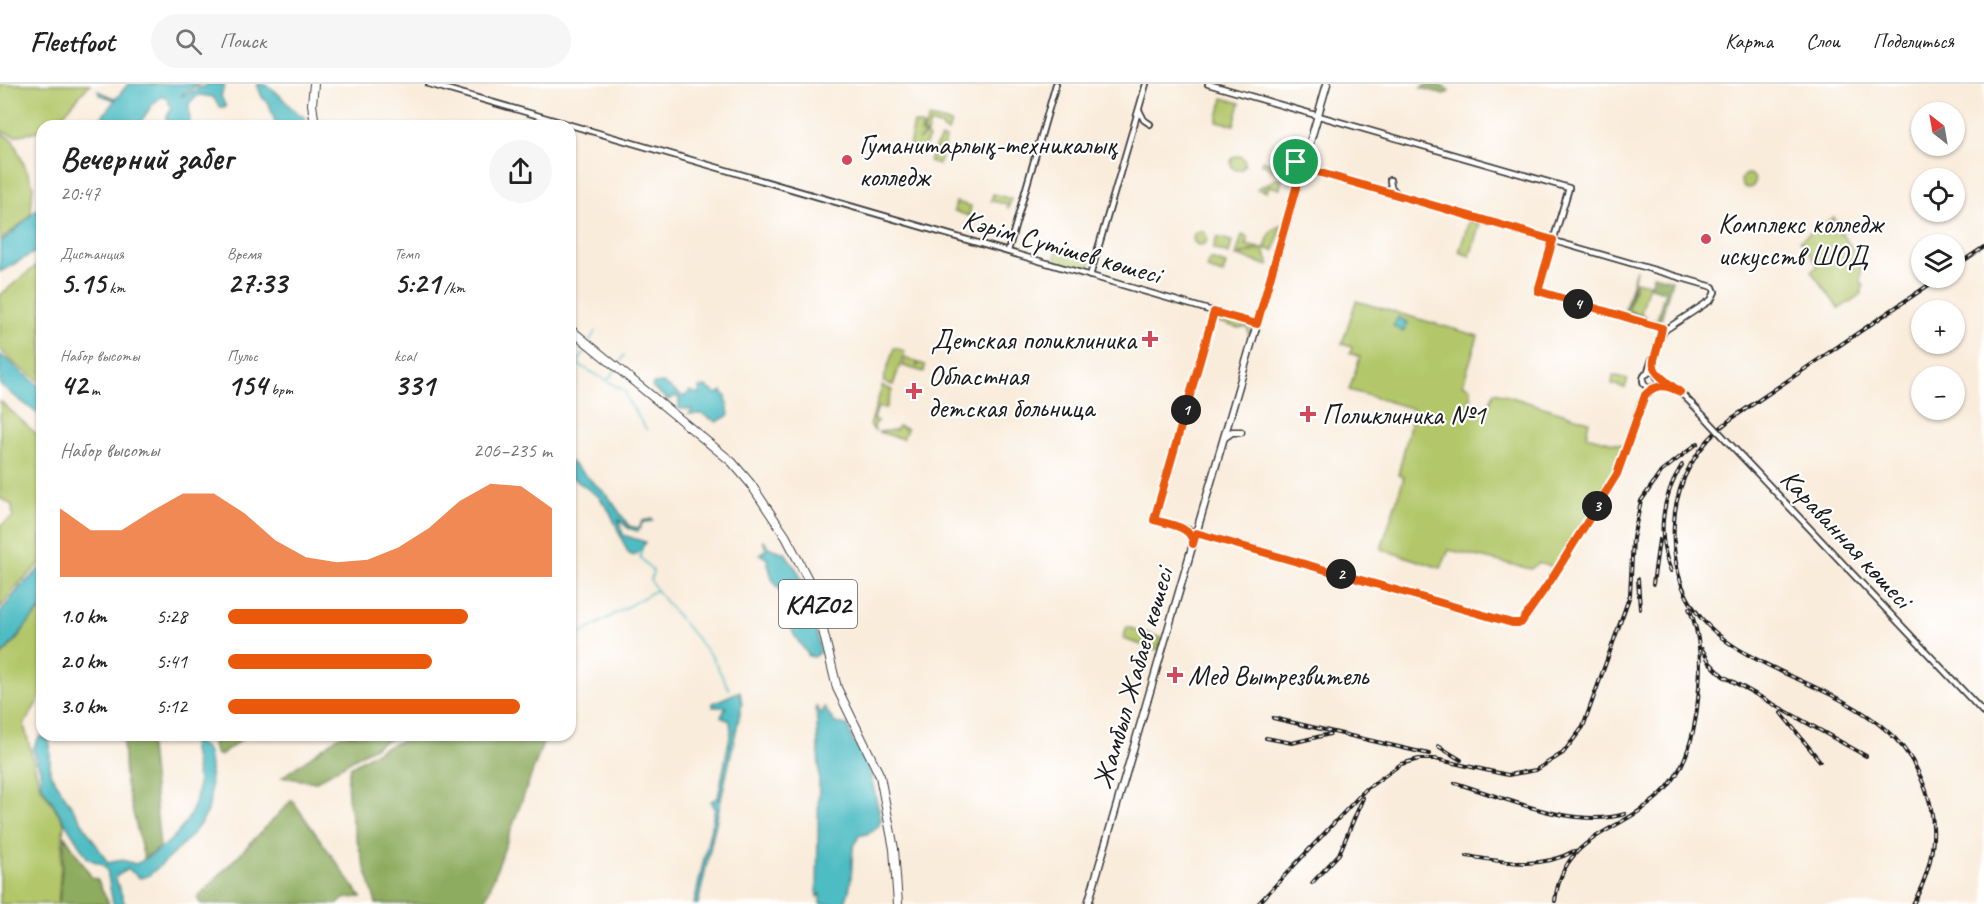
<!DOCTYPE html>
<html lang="ru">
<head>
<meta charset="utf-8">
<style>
	body { margin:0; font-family:Caveat,sans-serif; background:#f6f6f6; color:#222; height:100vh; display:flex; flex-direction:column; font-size:22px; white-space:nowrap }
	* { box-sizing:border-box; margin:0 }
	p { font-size:20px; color:#767676 }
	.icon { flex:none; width:33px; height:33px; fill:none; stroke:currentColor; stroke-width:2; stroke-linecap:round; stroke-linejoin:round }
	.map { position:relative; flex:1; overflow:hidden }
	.drawer { position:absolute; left:36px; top:36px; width:540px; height:621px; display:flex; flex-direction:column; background:#fff; border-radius:18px; box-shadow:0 2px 4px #0004 }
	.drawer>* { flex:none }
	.needle { width:39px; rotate:329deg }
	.fabs { position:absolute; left:1911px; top:18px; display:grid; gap:12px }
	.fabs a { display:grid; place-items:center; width:54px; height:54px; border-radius:50%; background:#fff; box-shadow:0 2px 4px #0004; font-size:30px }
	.pin { position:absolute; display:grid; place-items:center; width:51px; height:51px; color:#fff; margin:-26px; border:3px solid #fff; border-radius:50%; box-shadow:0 2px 6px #0007 }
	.km { position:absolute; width:30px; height:30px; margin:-15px; border-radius:50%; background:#222; color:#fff; font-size:16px; line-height:30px; text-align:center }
	.round { display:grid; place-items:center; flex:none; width:63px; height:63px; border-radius:32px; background:#f6f6f6 }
	.overview { display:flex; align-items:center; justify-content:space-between; height:102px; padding:0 24px }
	h1 { font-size:33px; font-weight:700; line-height:45px }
	.metrics { display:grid; grid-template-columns:repeat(3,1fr); gap:9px; height:102px; padding:6px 24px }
	.metrics div { display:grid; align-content:center }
	.metrics b { font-size:30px; font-weight:700 }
	.metrics small { font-size:16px; font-weight:400 }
	.metrics p { font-size:16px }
	.chart { height:168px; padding:12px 24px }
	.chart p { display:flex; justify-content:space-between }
	.chart svg { width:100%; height:108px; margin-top:6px; fill:#ea580c; opacity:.7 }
	ul { padding:0 24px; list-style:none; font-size:20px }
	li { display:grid; grid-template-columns:96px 72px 1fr; align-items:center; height:45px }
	li i { height:15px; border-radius:8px; background:#ea580c }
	header { display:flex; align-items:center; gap:36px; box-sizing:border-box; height:84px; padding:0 30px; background:#fff; border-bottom:2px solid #e0e0e0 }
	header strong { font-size:28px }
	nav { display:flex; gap:33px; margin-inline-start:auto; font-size:21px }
	.search { width:420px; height:54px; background:#f6f6f6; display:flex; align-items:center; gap:15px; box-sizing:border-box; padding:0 21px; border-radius:33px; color:#767676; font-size:22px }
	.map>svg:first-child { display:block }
	.green { fill:#b3c76b; stroke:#687244; stroke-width:1.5 }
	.forest { fill:#8eac5f; stroke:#55643e; stroke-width:1.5 }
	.water { fill:#4ebcc3; stroke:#356c70; stroke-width:1.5 }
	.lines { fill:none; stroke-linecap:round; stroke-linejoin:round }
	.stream { stroke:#4ebcc3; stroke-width:1.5 }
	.secondary-casing { stroke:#3d3b39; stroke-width:8 }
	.primary-casing { stroke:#3d3b39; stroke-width:9 }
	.highway-casing { stroke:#3d3b39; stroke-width:10 }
	.secondary { stroke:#fff; stroke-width:4.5 }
	.primary { stroke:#fff; stroke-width:6 }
	.highway { stroke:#fff; stroke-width:8 }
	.rail-casing { stroke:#1c1c1c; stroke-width:4 }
	.rail { stroke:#fff; stroke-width:1.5; stroke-dasharray:4.5; stroke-linecap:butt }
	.secondary-bridge-casing { stroke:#3d3b39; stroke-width:8; stroke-linecap:butt }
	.secondary-bridge { stroke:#fff; stroke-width:4.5 }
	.route-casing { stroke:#fff; stroke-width:12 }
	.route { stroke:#ea580c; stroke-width:8 }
	.poi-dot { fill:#d1495b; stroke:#fff; stroke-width:2 }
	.labels { text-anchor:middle; stroke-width:4.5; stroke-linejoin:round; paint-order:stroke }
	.shield { fill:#fff; stroke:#606060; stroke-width:1.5 }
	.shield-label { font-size:27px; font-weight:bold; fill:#1c1c1c }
	.poi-label { font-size:28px; fill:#1c1c1c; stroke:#fff; text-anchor:start }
	.street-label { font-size:28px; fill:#1c1c1c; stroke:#fff }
</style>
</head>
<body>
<header>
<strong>Fleetfoot</strong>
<div class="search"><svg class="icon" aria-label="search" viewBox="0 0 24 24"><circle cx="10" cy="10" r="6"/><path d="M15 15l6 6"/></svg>Поиск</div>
<nav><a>Карта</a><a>Слои</a><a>Поделиться</a></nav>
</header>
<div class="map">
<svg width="1984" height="820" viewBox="0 0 1984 820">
	<rect width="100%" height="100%" fill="#fff"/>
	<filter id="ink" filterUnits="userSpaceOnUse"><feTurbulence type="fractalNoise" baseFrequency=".0167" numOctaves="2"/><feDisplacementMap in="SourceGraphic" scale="12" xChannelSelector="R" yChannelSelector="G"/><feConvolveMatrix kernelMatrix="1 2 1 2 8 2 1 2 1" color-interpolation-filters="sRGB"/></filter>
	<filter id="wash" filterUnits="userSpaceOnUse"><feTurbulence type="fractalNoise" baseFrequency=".008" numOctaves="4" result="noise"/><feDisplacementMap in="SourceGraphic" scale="24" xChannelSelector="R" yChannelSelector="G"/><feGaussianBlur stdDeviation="1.35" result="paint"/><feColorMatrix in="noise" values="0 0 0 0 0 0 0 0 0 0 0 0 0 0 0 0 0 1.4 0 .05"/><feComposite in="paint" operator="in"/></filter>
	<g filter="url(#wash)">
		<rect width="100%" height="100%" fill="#f9ecdb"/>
		<g class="green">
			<polygon points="0,0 90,0 53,42 42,42 42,46 15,52 0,47"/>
			<polygon points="1223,14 1240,19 1234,41 1217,37"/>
			<polygon points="929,34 951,39 948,48 943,46 943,43 930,39 927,50 922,49"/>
			<polygon points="914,39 923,42 921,49 925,51 918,56 926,51 929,54 921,69 913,67 913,64 909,62"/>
			<polygon points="0,49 13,56 33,101 31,128 27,135 0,156"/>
			<polygon points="941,54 946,55 939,80 929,77 932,70 936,71 937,66 934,65"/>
			<circle cx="1238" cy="79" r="7"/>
			<path d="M1262,76L1286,83L1283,92C1275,90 1271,83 1262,80Z"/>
			<circle cx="1748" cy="97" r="7"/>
			<polygon points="1277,94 1282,95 1280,105 1269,102 1267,108 1257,105 1263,101 1265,105 1267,100"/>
			<polygon points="993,110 1011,115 1008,125 1007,120 991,117"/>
			<polygon points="956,118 971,122 969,132 954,127"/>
			<path d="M1834,133C1842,159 1866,168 1860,199L1863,202L1861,210L1839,225L1811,187L1818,182L1800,156Z"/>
			<polygon points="1469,137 1480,140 1470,172 1459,168"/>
			<polygon points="1282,140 1274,167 1265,164 1270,148"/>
			<circle cx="1200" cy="154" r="7"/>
			<polygon points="1242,151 1248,153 1246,161 1259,164 1236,172"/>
			<polygon points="1217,153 1232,157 1229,170 1213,165"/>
			<polygon points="1058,162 1093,171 1088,187 1054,177"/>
			<polygon points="1264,165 1269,182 1238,172 1262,165"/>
			<polygon points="1210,175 1226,180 1223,190 1207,185"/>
			<polygon points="42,177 42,299 14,279 0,265 0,211"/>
			<polygon points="1636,197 1649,200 1641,229 1647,234 1628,226"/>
			<polygon points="1356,217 1478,252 1463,300 1471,304 1471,324 1485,327 1495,308 1589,337 1586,352 1626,362 1620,378 1556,484 1538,479 1531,485 1449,466 1441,484 1381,465 1404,393 1398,391 1414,325 1349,306 1360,273 1350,269 1352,263 1342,260"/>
			<polygon points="1218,233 1251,243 1249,253 1247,243 1238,244 1216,237"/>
			<polygon points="894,264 905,267 893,301 883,298"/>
			<polygon points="905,274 917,278 917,283 919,279 925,281 924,288 903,282"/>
			<polygon points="1613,291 1628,295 1625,304 1612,300"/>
			<polygon points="882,302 892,306 886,324 878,323 874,335 878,337 874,342 875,347 870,342"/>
			<polygon points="0,317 42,355 42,478 17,502 0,524 0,442 13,433 12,421 0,414"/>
			<polygon points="898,342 907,345 903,355 878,348 896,346"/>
			<polygon points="42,526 42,610 24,641 40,702 64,738 58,820 0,820 0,573 18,554 28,538"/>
			<polygon points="1127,543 1162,554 1158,566 1123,555"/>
		</g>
		<g class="forest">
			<polygon points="1428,0 1445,3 1449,8 1444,10 1421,4"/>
			<polygon points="1636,185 1628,226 1647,235 1624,229"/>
			<polygon points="1653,191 1672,196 1660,239 1649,236 1657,236 1665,207 1650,203"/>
			<polygon points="211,651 247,651 220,672 215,669"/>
			<polygon points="341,651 400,651 381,659 315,698 282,693"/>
			<path d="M416,651H546L484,820H376C367,785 339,717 350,683L381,665Z"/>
			<polygon points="149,653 160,763 144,774 125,696 123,654"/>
			<polygon points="292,716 361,813 345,814 338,820 201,820 197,814"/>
			<polygon points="65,752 92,794 97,795 109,820 59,820"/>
		</g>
		<g class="water">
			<polygon points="128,0 200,0 182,10 182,12 209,0 225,0 221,12 226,23 220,23 213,13 199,11 189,19 190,42 170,42 166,34 171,25 167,14 162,12 152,21 138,42 95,42 115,16 100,11 98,7 116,15"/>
			<path d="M257,0C279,0 285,25 304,33L307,42L276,41L269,20L262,13Z"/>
			<path d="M42,121V164L0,188V158C16,148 28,132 42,121Z"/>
			<polygon points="1398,233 1408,239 1403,248 1393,242"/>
			<polygon points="0,270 42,304 42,333 0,301"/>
			<polygon points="663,299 684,313 690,307 699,310 699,304 706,303 717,310 722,307 726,313 729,331 717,338 702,330 689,330 692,325 679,325 679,315 675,312 668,316 652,303 653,300"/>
			<polygon points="570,377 608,412 629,442 639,444 642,437 652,435 653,437 643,438 638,447 628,444 619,436 623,451 645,458 641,466 633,472 628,469 610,428 599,413 570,392"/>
			<polygon points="763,456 770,464 785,469 799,489 815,537 820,568 814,573 809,572 794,551 782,517 782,509 772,495 767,475 760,470 766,466"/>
			<path d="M42,483V525C25,538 17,558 0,572V529L19,504Z"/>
			<polygon points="740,607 742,620 698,820 694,820 715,725 711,717 718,714 731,647 730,637 721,633 726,623 713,623 713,619"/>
			<path d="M816,621L821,631L824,623L835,639L848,641L852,655L867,676L881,735C879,747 868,750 858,752C858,758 854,760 853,765C851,784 853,803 844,820H820V810L817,813L819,685Z"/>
			<path d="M39,653L47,654L50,660V689L108,779L122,776L136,780C166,765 196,738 198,702C198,688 194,673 192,660L198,658L207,666C211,678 212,714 208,726C199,749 166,777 148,792L140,794L128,785L115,793L125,820H113L107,786L102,780L88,775L41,700L40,686L33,665Z"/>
		</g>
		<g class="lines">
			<g class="stream">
				<polyline points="590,257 595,247"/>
				<polyline points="570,276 625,307 628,317 647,346"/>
				<polyline points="577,280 587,264"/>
				<polyline points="619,281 624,271"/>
				<polyline points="607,297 616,285"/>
				<polyline points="642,465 640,473 653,487 651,497 656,506 712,573 729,605"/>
				<polyline points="570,556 656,506"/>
			</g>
		</g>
	</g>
	<g filter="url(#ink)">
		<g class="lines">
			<defs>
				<g id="secondary">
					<polyline points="429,0 1257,240"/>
					<polyline points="1208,0 1569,104 1538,207 1661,243"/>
					<polyline points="1139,26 1144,36 1150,40"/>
					<polyline points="1310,86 1713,203 1715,208 1711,216 1665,246 1659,256"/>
					<polyline points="1390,96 1391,103 1398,111"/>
					<polyline points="1008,167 1056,0"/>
					<polyline points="1090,192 1146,0"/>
					<polyline points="1214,228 1154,436 1515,540 1522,538 1528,531 1617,390 1641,318 1653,303"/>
					<circle cx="1651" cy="296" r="8"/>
					<polyline points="1647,290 1652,275"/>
					<polyline points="1657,292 1653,277 1659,254"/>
					<polyline points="1657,293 1680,308 1704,332"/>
					<polyline points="1654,303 1663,302 1672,304"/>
					<polyline points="1730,360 1984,629"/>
				</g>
				<g id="primary">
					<polyline points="1288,80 1298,94"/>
					<polyline points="1301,92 1306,87 1313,87"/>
					<polyline points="1225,353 1232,348 1241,348"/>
					<polyline points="1088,820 1327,0"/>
				</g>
				<g id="highway">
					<polyline points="314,0 312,20 315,42"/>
					<polyline points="570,245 732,378 750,399 786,453 813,505 837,604 880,692 894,765 898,820"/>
				</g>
			</defs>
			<use href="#secondary" class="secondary-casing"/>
			<use href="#primary" class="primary-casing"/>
			<use href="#highway" class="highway-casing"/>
			<use href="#secondary" class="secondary"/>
			<use href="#primary" class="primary"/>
			<use href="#highway" class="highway"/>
			<defs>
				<g id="rail">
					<polyline points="1954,183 1984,163"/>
					<path d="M1671,487C1656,452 1662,412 1682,381"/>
					<polyline points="1638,495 1640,525"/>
					<polyline points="1653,500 1659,456"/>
					<polyline points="1702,565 1710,579 1723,592 1866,672"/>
					<polyline points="1781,629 1820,677"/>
					<polyline points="1273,634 1429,670"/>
					<polyline points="1266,654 1292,659 1330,650"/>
					<polyline points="1438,662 1461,676"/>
					<path d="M1455,699C1506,714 1573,745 1625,730"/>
					<path d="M1467,772C1504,778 1540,786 1574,767"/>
					<polyline points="1312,799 1339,770 1363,714"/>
					<path d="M1555,817C1563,750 1618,750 1660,711C1686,687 1695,649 1698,615C1701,584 1702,553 1689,524"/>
					<polyline points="1258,820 1365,706 1401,680 1419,675 1435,675 1508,691 1536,686 1563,669 1583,643 1630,511 1633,454 1641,417 1661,388 1698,359"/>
					<path d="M1913,820C1930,789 1938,754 1930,719C1922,691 1909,665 1886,646C1807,577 1665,582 1674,439C1676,396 1698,360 1731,335L1939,194"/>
				</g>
			</defs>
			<use href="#rail" class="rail-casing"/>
			<use href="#rail" class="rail"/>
			<defs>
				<polyline id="secondary-bridge" points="1704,332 1730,360"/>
			</defs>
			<use href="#secondary-bridge" class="secondary-bridge-casing"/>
			<use href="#secondary-bridge" class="secondary-bridge"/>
		</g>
	</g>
	<g class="lines" filter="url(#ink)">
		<defs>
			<path id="route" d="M1306,71V81L1314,87L1553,156L1538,207L1662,244C1654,286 1642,280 1680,308C1666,301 1656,299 1645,311L1617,390L1553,493L1521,539H1512L1196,449L1193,460C1193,442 1167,440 1154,436L1214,228L1257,240L1298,97L1297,90L1287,80L1300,77Z"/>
		</defs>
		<use href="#route" class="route-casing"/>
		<use href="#route" class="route"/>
	</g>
	<g class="poi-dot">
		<circle cx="847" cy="76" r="6"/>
		<circle cx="1706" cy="155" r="6"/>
		<path d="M1147 246h6v6h6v6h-6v6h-6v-6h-6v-6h6z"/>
		<path d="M911 298h6v6h6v6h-6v6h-6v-6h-6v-6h6z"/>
		<path d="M1305 321h6v6h6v6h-6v6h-6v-6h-6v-6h6z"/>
		<path d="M1172 582h6v6h6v6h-6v6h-6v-6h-6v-6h6z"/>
	</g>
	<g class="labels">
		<rect class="shield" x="779" y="496" width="78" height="48" rx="4.5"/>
		<g class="shield-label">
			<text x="818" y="529">KAZ02</text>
		</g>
		<g class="poi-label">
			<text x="859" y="70">Гуманитарлық-техникалық<tspan x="859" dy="32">колледж</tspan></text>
			<text x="1718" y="149">Комплекс колледж<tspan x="1718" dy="32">искусств ШОД</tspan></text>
			<text x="1136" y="265" text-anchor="end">Детская поликлиника</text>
			<text x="928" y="301">Областная<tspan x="928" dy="32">детская больница</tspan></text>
			<text x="1322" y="340">Поликлиника №1</text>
			<text x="1188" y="601">Мед Вытрезвитель</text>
		</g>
		<g class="street-label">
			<text transform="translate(1062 162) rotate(16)" y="10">Кәрім Сүтішев көшесі</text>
			<text transform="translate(1847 454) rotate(47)" y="10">Караванная көшесі</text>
			<text transform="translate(1132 594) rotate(-74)" y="10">Жамбыл Жабаев көшесі</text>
		</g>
	</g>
</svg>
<div class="fabs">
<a><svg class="needle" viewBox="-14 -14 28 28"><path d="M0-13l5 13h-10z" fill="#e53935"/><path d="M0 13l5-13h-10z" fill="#767676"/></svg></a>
<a><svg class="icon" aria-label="locate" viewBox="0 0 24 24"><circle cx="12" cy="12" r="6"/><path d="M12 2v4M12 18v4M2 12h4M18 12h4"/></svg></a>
<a><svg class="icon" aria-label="layers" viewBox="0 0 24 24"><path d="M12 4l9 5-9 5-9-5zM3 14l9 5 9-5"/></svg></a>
<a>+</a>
<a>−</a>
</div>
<div class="pin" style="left:1296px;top:78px;background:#1e9e55"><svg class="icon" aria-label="arrive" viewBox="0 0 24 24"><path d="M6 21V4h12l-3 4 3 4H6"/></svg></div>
<b class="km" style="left:1186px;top:326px">1</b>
<b class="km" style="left:1341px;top:490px">2</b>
<b class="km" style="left:1597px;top:422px">3</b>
<b class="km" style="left:1578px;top:220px">4</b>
<section class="drawer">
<div class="overview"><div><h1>Вечерний забег</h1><p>20:47</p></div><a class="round"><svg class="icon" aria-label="share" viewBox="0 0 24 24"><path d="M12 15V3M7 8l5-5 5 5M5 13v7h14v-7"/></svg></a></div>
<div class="metrics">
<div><p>Дистанция</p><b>5.15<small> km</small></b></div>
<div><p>Время</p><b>27:33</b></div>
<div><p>Темп</p><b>5:21<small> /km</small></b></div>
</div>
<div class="metrics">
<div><p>Набор высоты</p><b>42<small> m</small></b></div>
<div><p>Пульс</p><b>154<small> bpm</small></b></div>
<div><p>kcal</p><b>331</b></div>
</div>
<div class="chart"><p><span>Набор высоты</span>206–235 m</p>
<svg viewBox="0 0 160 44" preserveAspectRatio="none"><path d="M0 44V16L10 25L20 25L30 17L40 10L50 10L60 18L70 29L80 36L90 38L100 37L110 32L120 24L130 13L140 6L150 7L160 16V44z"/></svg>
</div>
<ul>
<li><b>1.0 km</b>5:28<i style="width:74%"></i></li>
<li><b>2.0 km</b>5:41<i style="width:63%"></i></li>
<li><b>3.0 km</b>5:12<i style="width:90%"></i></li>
</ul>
</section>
</div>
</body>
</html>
